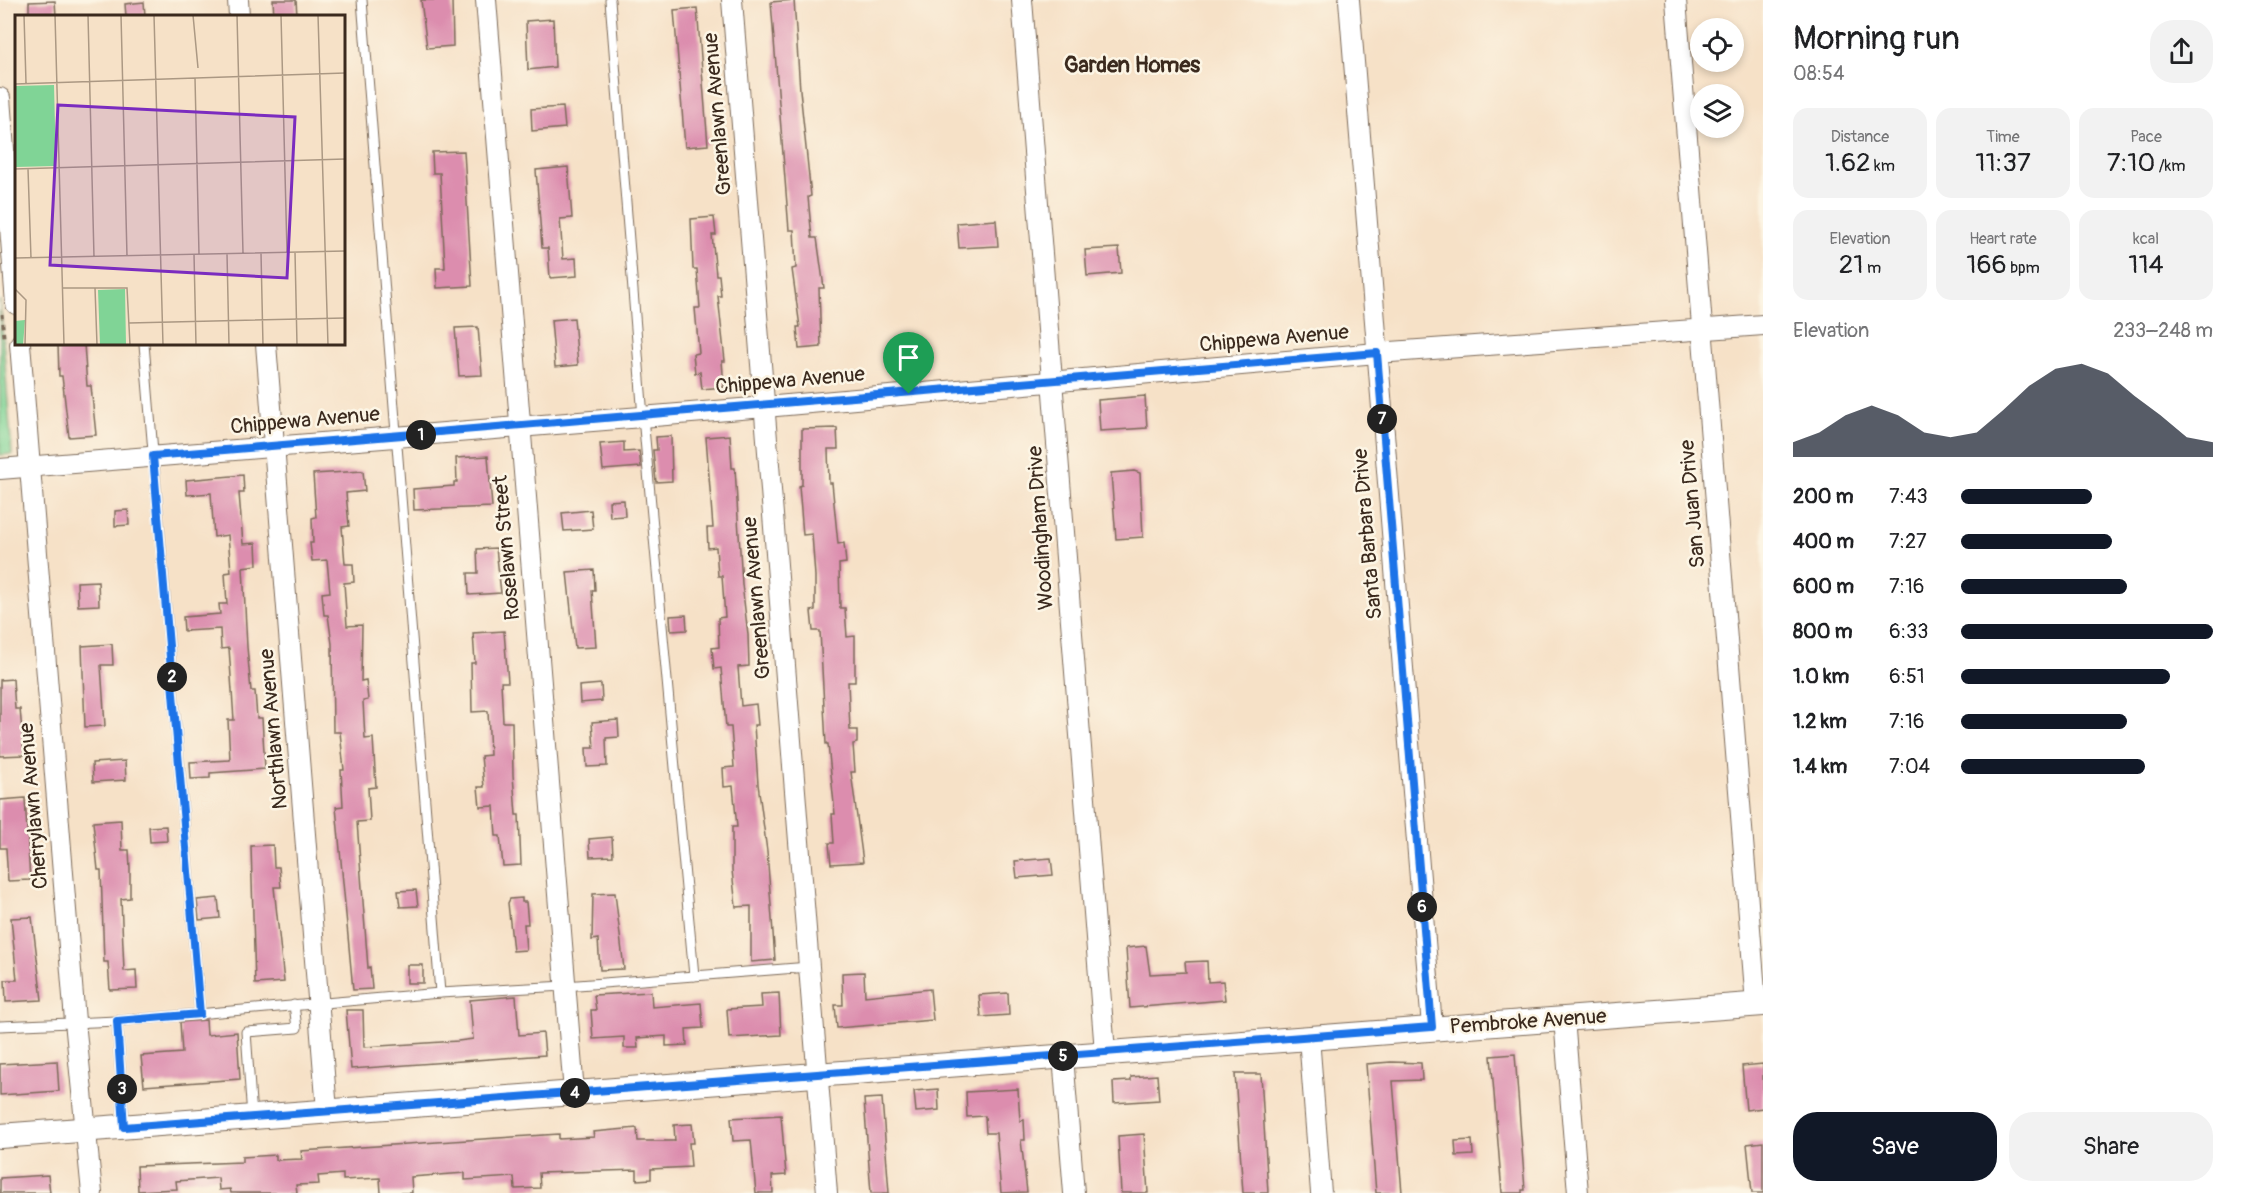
<!DOCTYPE html>
<html lang="en">
<head>
<meta charset="utf-8">
<style>
	body { margin:0; font-family:Pangolin,sans-serif; background:#f2f2f2; color:#202124; height:100vh; display:flex; flex-direction:column; font-size:22px; white-space:nowrap }
	* { box-sizing:border-box; margin:0 }
	p { font-size:20px; color:#757577 }
	.icon { flex:none; width:33px; height:33px; fill:none; stroke:currentColor; stroke-width:2; stroke-linecap:round; stroke-linejoin:round }
	.map { position:relative; flex:1; overflow:hidden }
	.drawer { display:flex; flex-direction:column; background:#fff; width:480px }
	.drawer>* { flex:none }
	.controls { position:absolute; left:1690px; top:18px; display:grid; gap:12px }
	.controls a { display:grid; place-items:center; width:54px; height:54px; border-radius:50%; background:#fff; box-shadow:0 3px 9px #0003; font-size:30px }
	.pin { position:absolute; display:grid; place-items:center; width:51px; height:51px; color:#fff; margin:-62px -26px; border-radius:50% 50% 50% 0; rotate:-45deg; box-shadow:0 0 6px #0007 }
	.pin .icon { rotate:45deg }
	.km { position:absolute; width:30px; height:30px; margin:-15px; border-radius:50%; background:#222; color:#fff; font-size:16px; line-height:30px; text-align:center }
	.round { display:grid; place-items:center; flex:none; width:63px; height:63px; border-radius:24px; background:#f2f2f2 }
	.headline { display:flex; align-items:center; justify-content:space-between; height:102px; padding:0 30px }
	h1 { font-size:33px; font-weight:600; line-height:45px }
	.figures { display:grid; grid-template-columns:repeat(3,1fr); gap:9px; height:102px; padding:6px 30px }
	.figures div { display:grid; align-content:center; border-radius:15px; background:#f2f2f2; text-align:center }
	.figures b { font-size:26px; font-weight:600 }
	.figures small { font-size:16px; font-weight:400 }
	.figures p { font-size:16px }
	.chart { height:168px; padding:12px 30px }
	.chart p { display:flex; justify-content:space-between }
	.chart svg { width:100%; height:108px; margin-top:6px; fill:#111827; opacity:.7 }
	.action { display:flex; gap:12px; margin-top:auto; padding:12px 30px }
	.action a { flex:1; height:69px; border-radius:24px; background:#111827; color:#fff; font-size:24px; font-weight:600; line-height:69px; text-align:center }
	.action a+a { background:#f2f2f2; color:#202124 }
	ul { padding:0 30px; list-style:none; font-size:20px }
	li { display:grid; grid-template-columns:96px 72px 1fr; align-items:center; height:45px }
	li i { height:15px; border-radius:8px; background:#111827 }
	main { display:flex; flex:1; min-height:0 }
	.map>svg:first-child { display:block }
	.green { fill:#80d496; stroke:#5e7f5a; stroke-width:1.5 }
	.building { fill:#dc8dae }
	.lines { fill:none; stroke-linecap:round; stroke-linejoin:round }
	.service-casing { stroke:#7c6a59; stroke-width:11 }
	.minor-casing { stroke:#7c6a59; stroke-width:22 }
	.tertiary-casing { stroke:#7c6a59; stroke-width:26 }
	.path { stroke:#7c6a59; stroke-width:3; stroke-dasharray:4.5 4.5; stroke-linecap:butt }
	.service { stroke:#fff; stroke-width:9 }
	.minor { stroke:#fff; stroke-width:20 }
	.tertiary { stroke:#fff; stroke-width:24 }
	.route-casing { stroke:#fff; stroke-width:12 }
	.route { stroke:#1a73e8; stroke-width:8 }
	.labels { text-anchor:middle; stroke-width:5; stroke-linejoin:round; paint-order:stroke }
	.street-label { font-size:21px; fill:#3b2a1e; stroke:#fcf5e5 }
	.neighbourhood-label { font-size:22px; font-weight:bold; fill:#3b2a1e; stroke:#fcf5e5 }
	.inset-road { fill:none; stroke:#ab9883; stroke-width:1.5 }
	.view { fill:#7b2cbf; fill-opacity:0.15; stroke:#7b2cbf; stroke-width:3 }
	.inset-edge { fill:none; stroke:#3b2a1e; stroke-width:3 }
</style>
</head>
<body>
<main>
<div class="map">
<svg width="1763" height="1193" viewBox="0 0 1763 1193">
	<rect width="100%" height="100%" fill="#fcf5e5"/>
	<filter id="ink" filterUnits="userSpaceOnUse"><feTurbulence type="fractalNoise" baseFrequency=".0167" numOctaves="2"/><feDisplacementMap in="SourceGraphic" scale="12" xChannelSelector="R" yChannelSelector="G"/><feConvolveMatrix kernelMatrix="1 2 1 2 8 2 1 2 1" color-interpolation-filters="sRGB"/></filter>
	<filter id="wash" filterUnits="userSpaceOnUse"><feTurbulence type="fractalNoise" baseFrequency=".008" numOctaves="4" result="noise"/><feDisplacementMap in="SourceGraphic" scale="24" xChannelSelector="R" yChannelSelector="G"/><feGaussianBlur stdDeviation="1.35" result="paint"/><feColorMatrix in="noise" values="0 0 0 0 0 0 0 0 0 0 0 0 0 0 0 0 0 1.4 0 .05"/><feComposite in="paint" operator="in"/></filter>
	<g filter="url(#wash)">
		<rect width="100%" height="100%" fill="#f6e1c7"/>
		<polygon class="green" points="0,300 12,454 0,455"/>
		<g id="blocks">
			<g class="building">
				<polygon points="273,0 296,0 297,16 274,16"/>
				<polygon points="421,0 452,0 453,46 427,48"/>
				<polygon points="794,0 800,90 811,196 808,197 812,238 817,238 824,288 819,288 821,347 799,349 797,327 800,327 792,269 796,268 794,230 789,230 771,2"/>
				<polygon points="55,1 56,16 29,16 29,2"/>
				<polygon points="144,2 145,16 126,16 125,4"/>
				<polygon points="697,8 708,145 685,147 674,10"/>
				<polygon points="553,19 555,67 528,70 526,21"/>
				<polygon points="563,107 565,128 532,131 531,109"/>
				<polygon points="464,151 472,286 437,288 436,268 445,268 440,173 433,173 432,152"/>
				<polygon points="568,167 572,218 560,219 563,259 576,258 577,276 550,278 548,248 542,248 536,170"/>
				<polygon points="714,217 716,235 712,235 716,275 719,275 721,296 718,296 725,361 722,361 724,387 702,389 700,372 695,373 693,354 699,353 695,308 700,308 697,269 693,269 691,219"/>
				<polygon points="996,220 998,246 959,248 957,223"/>
				<polygon points="1119,248 1121,273 1087,276 1085,250"/>
				<polygon points="574,318 578,365 555,367 551,320"/>
				<polygon points="478,327 482,375 459,376 455,328"/>
				<polygon points="58,344 84,344 87,386 91,386 96,435 69,437 62,376 59,376"/>
				<polygon points="1145,396 1147,428 1100,431 1098,400"/>
				<polygon points="837,428 838,449 828,449 829,483 832,483 838,544 844,543 846,563 839,564 840,608 845,608 847,637 855,636 855,682 848,682 850,730 857,730 857,743 853,744 855,772 851,772 863,862 831,864 829,843 834,843 832,814 835,814 828,744 826,744 820,631 813,631 811,611 815,610 815,576 812,534 803,535 799,486 802,485 802,429"/>
				<polygon points="730,435 732,468 735,468 742,584 748,635 749,666 738,667 741,706 756,704 758,725 754,725 758,784 767,851 775,960 751,962 751,906 736,907 732,870 732,827 737,827 733,786 724,787 723,768 734,767 731,727 726,727 721,668 714,669 712,648 719,647 718,618 725,617 722,576 718,576 716,547 708,548 707,528 713,528 706,437"/>
				<polygon points="671,436 672,481 656,482 653,450 657,450 656,437"/>
				<polygon points="624,442 624,452 639,451 641,467 603,470 600,444"/>
				<polygon points="488,456 492,507 414,510 413,489 454,486 454,482 457,482 456,458"/>
				<polygon points="363,471 365,491 346,493 349,526 342,527 345,564 353,564 354,582 344,583 347,626 362,625 361,681 366,680 368,700 363,701 365,739 373,738 376,787 368,788 370,821 357,822 368,968 370,967 372,989 353,990 336,807 343,806 341,770 344,770 340,732 333,732 332,644 328,615 324,615 322,593 330,592 327,560 312,561 310,543 313,543 312,518 316,517 313,474"/>
				<polygon points="1134,471 1140,473 1143,537 1116,539 1111,473"/>
				<polygon points="243,475 244,493 239,493 243,544 256,543 257,565 243,567 247,647 251,691 255,691 257,718 262,718 265,769 210,773 210,778 191,779 190,762 230,760 228,720 234,720 229,648 221,649 220,629 184,631 183,617 220,614 219,604 227,604 225,573 231,572 228,535 214,537 211,493 187,495 186,480"/>
				<polygon points="624,500 625,516 610,517 609,501"/>
				<polygon points="128,510 129,525 115,526 115,511"/>
				<polygon points="591,510 593,529 564,531 562,513"/>
				<polygon points="496,548 501,593 469,595 468,573 478,573 477,549"/>
				<polygon points="594,570 595,590 592,590 596,647 575,648 567,572"/>
				<polygon points="98,581 99,605 78,606 77,582"/>
				<polygon points="686,615 687,630 671,631 670,616"/>
				<polygon points="504,631 508,682 501,682 503,722 512,722 513,775 516,815 519,815 521,865 503,866 500,836 496,836 494,806 480,807 478,787 484,787 481,756 490,755 488,711 472,712 471,663 475,663 473,633"/>
				<polygon points="112,644 113,665 101,665 105,726 85,727 82,646"/>
				<polygon points="13,679 15,709 20,709 24,755 0,756 0,680"/>
				<polygon points="601,684 602,701 580,703 579,686"/>
				<polygon points="618,720 619,737 606,738 607,766 587,767 586,748 594,748 592,722"/>
				<polygon points="125,761 126,780 93,782 92,763"/>
				<polygon points="25,798 30,880 8,881 6,848 0,848 0,800"/>
				<polygon points="121,820 122,850 129,850 130,868 130,898 121,899 124,971 136,970 137,989 110,990 108,962 104,962 101,870 98,870 93,822"/>
				<polygon points="166,826 167,841 150,842 149,827"/>
				<polygon points="612,837 613,856 590,857 589,839"/>
				<polygon points="273,845 274,867 279,867 281,887 274,887 284,982 255,984 251,846"/>
				<polygon points="1051,858 1053,875 1017,878 1015,861"/>
				<polygon points="416,890 418,906 400,907 398,891"/>
				<polygon points="615,893 624,969 600,970 598,939 592,940 593,894"/>
				<polygon points="218,898 220,918 199,920 197,900"/>
				<polygon points="522,898 522,902 526,902 528,924 524,924 526,950 513,951 508,903 510,899"/>
				<polygon points="32,917 42,1000 6,1002 5,980 17,980 11,918"/>
				<polygon points="1146,946 1150,974 1186,972 1185,962 1207,961 1208,982 1223,981 1225,1000 1130,1008 1126,948"/>
				<rect x="407" y="965" width="16" height="18"/>
				<polygon points="864,972 865,996 930,989 933,1020 837,1028 835,1005 843,1005 842,973"/>
				<polygon points="651,992 652,1007 701,1003 703,1028 686,1029 687,1045 666,1046 666,1036 637,1038 638,1048 624,1048 624,1037 593,1039 591,1010 596,1010 594,995"/>
				<polygon points="779,993 781,1035 729,1038 727,1009 762,1007 761,994"/>
				<polygon points="1008,993 1009,1015 981,1017 979,995"/>
				<polygon points="516,996 519,1035 543,1033 545,1055 351,1069 346,1010 363,1010 364,1047 458,1041 473,1039 470,1000"/>
				<polygon points="206,1020 207,1035 237,1032 240,1079 144,1086 141,1056 182,1053 180,1022"/>
				<polygon points="1515,1054 1525,1190 1522,1190 1522,1193 1502,1193 1491,1056"/>
				<polygon points="57,1061 59,1091 0,1095 0,1064"/>
				<polygon points="1391,1062 1421,1063 1422,1080 1393,1081 1402,1193 1376,1193 1366,1064"/>
				<polygon points="1763,1064 1763,1108 1746,1110 1742,1066"/>
				<polygon points="1235,1074 1261,1074 1268,1193 1243,1193"/>
				<polygon points="1157,1075 1159,1100 1114,1103 1113,1082 1131,1081 1131,1077"/>
				<polygon points="938,1089 939,1110 916,1112 914,1091"/>
				<polygon points="1018,1089 1020,1121 1024,1120 1025,1140 1021,1140 1027,1192 1001,1193 996,1133 986,1133 985,1116 967,1117 966,1092"/>
				<polygon points="882,1098 889,1193 871,1193 864,1099"/>
				<polygon points="781,1115 786,1175 772,1176 773,1193 756,1193 751,1140 733,1141 731,1118"/>
				<polygon points="692,1124 694,1143 689,1143 691,1167 651,1169 651,1179 637,1180 637,1170 539,1173 540,1188 515,1189 514,1177 465,1180 465,1173 411,1177 412,1193 381,1193 380,1178 343,1180 343,1174 318,1176 319,1184 296,1185 297,1193 231,1193 230,1189 219,1190 218,1178 176,1181 177,1189 138,1191 137,1166 242,1162 242,1157 276,1155 276,1160 302,1159 301,1151 559,1134 559,1139 594,1137 593,1132 637,1128 638,1141 675,1141 674,1125"/>
				<polygon points="1144,1134 1148,1193 1121,1193 1118,1136"/>
				<polygon points="1472,1140 1473,1155 1456,1156 1455,1141"/>
				<polygon points="1763,1142 1763,1193 1752,1193 1747,1144"/>
				<polygon points="48,1175 50,1193 0,1193 0,1178"/>
			</g>
		</g>
	</g>
	<g filter="url(#ink)">
		<use href="#blocks" fill-opacity="0" stroke="#7c6a59" stroke-width="1.5"/>
		<g class="lines">
			<defs>
				<g id="service">
					<polyline points="362,0 440,993"/>
					<polyline points="610,0 643,417 694,976"/>
					<polyline points="144,344 200,1014"/>
					<polyline points="117,1021 124,1126"/>
					<polyline points="0,1026 117,1021 440,993 565,986 809,967"/>
					<polyline points="252,1117 246,1032 297,1028 294,1005"/>
				</g>
				<g id="minor">
					<polyline points="238,0 239,16"/>
					<polyline points="486,0 574,1093"/>
					<polyline points="732,0 827,1193"/>
					<polyline points="1022,0 1105,1052"/>
					<polyline points="1349,0 1432,1027"/>
					<polyline points="1676,0 1756,1004"/>
					<polyline points="0,98 16,304"/>
					<polyline points="20,344 75,1021 92,1193"/>
					<polyline points="266,344 327,1111"/>
					<polyline points="0,469 765,407 1377,353 1763,325"/>
					<polyline points="1564,1018 1578,1193"/>
					<polyline points="1309,1037 1321,1193"/>
					<polyline points="1063,1056 1074,1193"/>
				</g>
				<polyline id="tertiary" points="0,1136 1763,1004"/>
			</defs>
			<use href="#service" class="service-casing"/>
			<use href="#minor" class="minor-casing"/>
			<use href="#tertiary" class="tertiary-casing"/>
			<polyline class="path" points="2,314 4,337"/>
			<use href="#service" class="service"/>
			<use href="#minor" class="minor"/>
			<use href="#tertiary" class="tertiary"/>
		</g>
	</g>
	<g class="lines" filter="url(#ink)">
		<defs>
			<polygon id="route" points="1377,353 1432,1027 124,1127 117,1021 200,1014 153,456"/>
		</defs>
		<use href="#route" class="route-casing"/>
		<use href="#route" class="route"/>
	</g>
	<g class="labels">
		<g class="street-label">
			<text transform="translate(717 114) rotate(-95)" y="7">Greenlawn Avenue</text>
			<text transform="translate(1274 338) rotate(-5)" y="7">Chippewa Avenue</text>
			<text transform="translate(790 380) rotate(-5)" y="7">Chippewa Avenue</text>
			<text transform="translate(305 420) rotate(-5)" y="7">Chippewa Avenue</text>
			<text transform="translate(1692 504) rotate(-95)" y="7">San Juan Drive</text>
			<text transform="translate(1040 528) rotate(-94)" y="7">Woodingham Drive</text>
			<text transform="translate(1367 534) rotate(-95)" y="7">Santa Barbara Drive</text>
			<text transform="translate(506 548) rotate(-95)" y="7">Roselawn Street</text>
			<text transform="translate(756 598) rotate(-95)" y="7">Greenlawn Avenue</text>
			<text transform="translate(273 729) rotate(-95)" y="7">Northlawn Avenue</text>
			<text transform="translate(33 806) rotate(-95)" y="7">Cherrylawn Avenue</text>
			<text transform="translate(1528 1021) rotate(-4)" y="7">Pembroke Avenue</text>
		</g>
		<g class="neighbourhood-label">
			<text x="1132" y="72">Garden Homes</text>
		</g>
	</g>
	<g transform="translate(15 15)">
		<rect width="330" height="330" fill="#f6e1c7"/>
		<path d="M39,70L41,151L0,152V71ZM110,274L111,330H85L83,275ZM10,305L8,330H0V306Z" fill="#80d496"/>
		<path class="inset-road" d="M9,0L11,68M40,0L49,330M73,0L79,242M106,0L112,241M139,0L148,330M178,0L183,53M222,0L228,238M266,0L272,237M303,0L313,330M180,63L184,239M0,69L330,58M0,154L330,144M13,154L16,243M280,237L282,330M246,238L248,330M179,239L181,330M212,239L214,330M0,243L330,236M48,273H112L115,330M80,273L82,330M0,274L11,285L10,330M114,308L330,303"/>
		<path class="view" d="M43,90L280,102L272,263L35,250Z"/>
		<rect width="330" height="330" class="inset-edge"/>
	</g>
</svg>
<div class="controls">
<a><svg class="icon" aria-label="locate" viewBox="0 0 24 24"><circle cx="12" cy="12" r="6"/><path d="M12 2v4M12 18v4M2 12h4M18 12h4"/></svg></a>
<a><svg class="icon" aria-label="layers" viewBox="0 0 24 24"><path d="M12 4l9 5-9 5-9-5zM3 14l9 5 9-5"/></svg></a>
</div>
<div class="pin" style="left:909px;top:394px;background:#1e9e55"><svg class="icon" aria-label="arrive" viewBox="0 0 24 24"><path d="M6 21V4h12l-3 4 3 4H6"/></svg></div>
<b class="km" style="left:421px;top:435px">1</b>
<b class="km" style="left:172px;top:677px">2</b>
<b class="km" style="left:122px;top:1089px">3</b>
<b class="km" style="left:575px;top:1093px">4</b>
<b class="km" style="left:1063px;top:1056px">5</b>
<b class="km" style="left:1422px;top:907px">6</b>
<b class="km" style="left:1382px;top:419px">7</b>
</div>
<section class="drawer">
<div class="headline"><div><h1>Morning run</h1><p>08:54</p></div><a class="round"><svg class="icon" aria-label="share" viewBox="0 0 24 24"><path d="M12 15V3M7 8l5-5 5 5M5 13v7h14v-7"/></svg></a></div>
<div class="figures">
<div><p>Distance</p><b>1.62<small> km</small></b></div>
<div><p>Time</p><b>11:37</b></div>
<div><p>Pace</p><b>7:10<small> /km</small></b></div>
</div>
<div class="figures">
<div><p>Elevation</p><b>21<small> m</small></b></div>
<div><p>Heart rate</p><b>166<small> bpm</small></b></div>
<div><p>kcal</p><b>114</b></div>
</div>
<div class="chart"><p><span>Elevation</span>233–248 m</p>
<svg viewBox="0 0 160 44" preserveAspectRatio="none"><path d="M0 44V38L10 34L20 27L30 23L40 27L50 34L60 36L70 34L80 25L90 15L100 8L110 6L120 10L130 19L140 27L150 36L160 38V44z"/></svg>
</div>
<ul>
<li><b>200 m</b>7:43<i style="width:52%"></i></li>
<li><b>400 m</b>7:27<i style="width:60%"></i></li>
<li><b>600 m</b>7:16<i style="width:66%"></i></li>
<li><b>800 m</b>6:33<i style="width:100%"></i></li>
<li><b>1.0 km</b>6:51<i style="width:83%"></i></li>
<li><b>1.2 km</b>7:16<i style="width:66%"></i></li>
<li><b>1.4 km</b>7:04<i style="width:73%"></i></li>
</ul>
<div class="action"><a>Save</a><a>Share</a></div>
</section>
</main>
</body>
</html>
